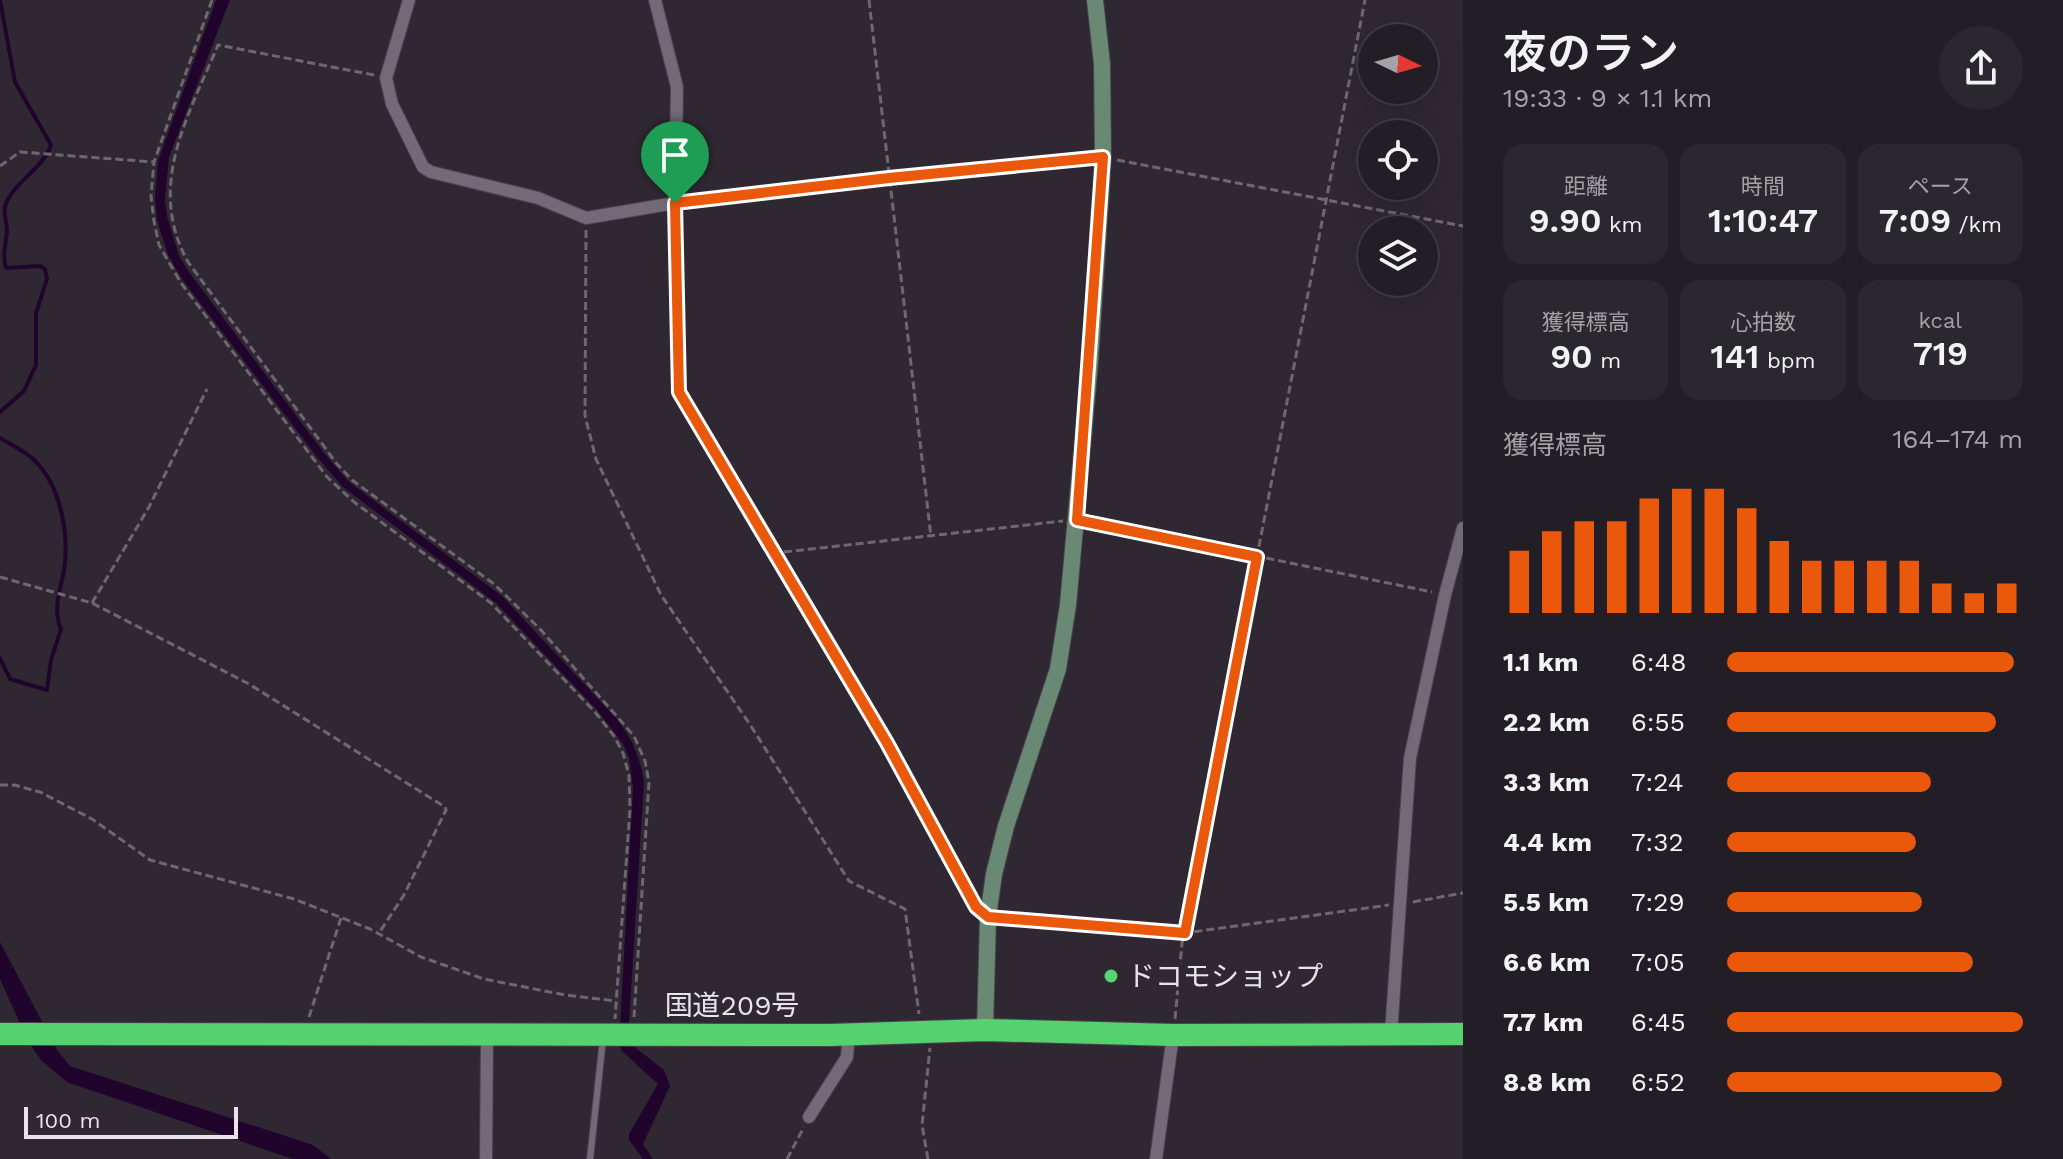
<!DOCTYPE html>
<html lang="ja">
<head>
<meta charset="utf-8">
<style>
	body { margin:0; font-family:"Work Sans","Noto Sans JP",sans-serif; background:#2b272e; color:#f1f3f6; height:100vh; display:flex; flex-direction:column; font-size:30px; white-space:nowrap }
	* { box-sizing:border-box; margin:0 }
	p { font-size:26px; color:#a3a2a7 }
	.icon { flex:none; width:44px; height:44px; fill:none; stroke:currentColor; stroke-width:2; stroke-linecap:round; stroke-linejoin:round }
	.map { position:relative; flex:1; overflow:hidden }
	.side { display:flex; flex-direction:column; background:#231e26; width:600px }
	.side>* { flex:none }
	.needle { width:52px; rotate:95deg }
	.fabs { position:absolute; left:1358px; top:24px; display:grid; gap:16px }
	.fabs a { display:grid; place-items:center; width:80px; height:80px; border-radius:50%; background:#231e26; box-shadow:0 8px 32px #0002,0 0 0 2px #403c43; font-size:40px }
	.scale { position:absolute; left:24px; bottom:20px; width:214px; box-sizing:border-box; padding-left:8px; border:4px solid #e9e4ec; border-top:0; font-size:22px; line-height:28px; white-space:nowrap; color:#e9e4ec; -webkit-text-stroke:6px #2f2832; paint-order:stroke }
	.pin { position:absolute; display:grid; place-items:center; width:68px; height:68px; color:#fff; margin:-82px -34px; border-radius:50% 50% 50% 0; rotate:-45deg; box-shadow:0 0 8px #0007 }
	.pin .icon { rotate:45deg }
	.round { display:grid; place-items:center; flex:none; width:84px; height:84px; border-radius:42px; background:#2b272e }
	.overview { display:flex; align-items:center; justify-content:space-between; height:136px; padding:0 40px }
	h1 { font-size:44px; font-weight:600; line-height:60px }
	.stats { display:grid; grid-template-columns:repeat(3,1fr); gap:12px; height:136px; padding:8px 40px }
	.stats div { display:grid; align-content:center; border-radius:20px; background:#2b272e; text-align:center }
	.stats b { font-size:34px; font-weight:600 }
	.stats small { font-size:22px; font-weight:400 }
	.stats p { font-size:22px }
	.chart { height:224px; padding:16px 40px }
	.chart p { display:flex; justify-content:space-between }
	.chart svg { width:100%; height:144px; margin-top:8px; stroke:#ea580c; stroke-width:6 }
	ul { padding:0 40px; list-style:none; font-size:26px }
	li { display:grid; grid-template-columns:128px 96px 1fr; align-items:center; height:60px }
	li i { height:20px; border-radius:10px; background:#ea580c }
	main { display:flex; flex:1; min-height:0 }
	.map>svg:first-child { display:block }
	.water { fill:#20042b }
	.lines { fill:none; stroke-linecap:round; stroke-linejoin:round }
	.stream { stroke:#20042b; stroke-width:4 }
	.lane-casing { stroke:#49434c; stroke-width:8 }
	.street-casing { stroke:#49434c; stroke-width:14 }
	.secondary-casing { stroke:#49434c; stroke-width:18 }
	.highway-casing { stroke:#49434c; stroke-width:24 }
	.path { stroke:#6e6771; stroke-width:3; stroke-dasharray:8 4; stroke-linecap:butt }
	.lane { stroke:#726a76; stroke-width:6 }
	.street { stroke:#726a76; stroke-width:12 }
	.secondary { stroke:#698974; stroke-width:16 }
	.highway { stroke:#55d16f; stroke-width:22 }
	.route-casing { stroke:#fff; stroke-width:16 }
	.route { stroke:#ea580c; stroke-width:10 }
	.poi-dot { fill:#56d671; stroke:#2f2832; stroke-width:3 }
	.labels { text-anchor:middle; stroke-width:8; stroke-linejoin:round; paint-order:stroke }
	.poi-label { font-size:28px; fill:#e9e4ec; stroke:#2f2832; text-anchor:start }
	.street-label { font-size:28px; fill:#e9e4ec; stroke:#2f2832 }
</style>
</head>
<body>
<main>
<div class="map">
<svg width="1463" height="1159" viewBox="0 0 1463 1159">
	<rect width="100%" height="100%" fill="#2f2832"/>
	<g class="water">
		<path d="M216,0H230L169,157L165,200L167,216L179,256L189,272L324,453L349,482L502,596L616,718C632,738 640,757 644,782L629,1024L632,1045L664,1070L670,1086L643,1144L653,1159H643L629,1140V1134L658,1084L623,1052L619,1045L633,788L629,758L623,744L597,710L496,603L342,486L317,457L182,279L168,255L157,220L155,197L158,161Z"/>
		<polygon points="0,942 57,1050 70,1066 313,1145 331,1159 293,1159 67,1082 42,1061 33,1049 18,1019 0,979"/>
	</g>
	<g class="lines">
		<g class="stream">
			<path d="M0,412L24,391L36,365V313L47,279L45,269L40,266L6,268C2,255 6,244 7,231C7,222 3,214 5,206C14,181 43,169 51,145L15,82L0,0"/>
			<path d="M0,438C11,444 22,450 32,458C63,486 71,542 62,580C58,596 54,614 61,629L51,660L47,690L10,679L0,658"/>
		</g>
		<defs>
			<g id="lane">
				<polyline points="675,203 679,392 887,743 976,907 985,915"/>
				<polyline points="590,1159 603,1039"/>
			</g>
			<g id="street">
				<polyline points="409,0 386,78 392,104 423,167 431,172 538,198 586,218 675,203 677,87 655,0"/>
				<polyline points="1391,1034 1410,758 1445,595 1463,528"/>
				<polyline points="809,1117 847,1057 849,1034"/>
				<polyline points="486,1159 487,1035"/>
				<polyline points="1156,1159 1173,1035"/>
			</g>
			<polyline id="secondary" points="985,1030 988,917 994,874 1006,826 1058,669 1068,605 1090,362 1103,157 1102,64 1095,0"/>
			<polyline id="highway" points="0,1034 830,1035 985,1030 1173,1035 1463,1034"/>
		</defs>
		<use href="#lane" class="lane-casing"/>
		<use href="#street" class="street-casing"/>
		<use href="#secondary" class="secondary-casing"/>
		<use href="#highway" class="highway-casing"/>
		<g class="path">
			<polyline points="212,0 154,162 151,196 154,221 159,245 181,283 327,477 354,502 491,603 595,712 614,736 623,753 629,775 630,809 615,1019"/>
			<polyline points="869,0 931,537"/>
			<path d="M374,75L218,45C188,117 146,186 188,262L337,464L352,480L494,584L541,630L634,736L645,761L649,782L634,1017"/>
			<polyline points="1117,160 1463,226"/>
			<polyline points="0,166 20,152 154,162"/>
			<polyline points="688,201 889,178 1090,159"/>
			<polyline points="586,230 585,416 596,459 661,595 749,723 849,881 905,909 919,1014"/>
			<polyline points="1090,522 1432,592"/>
			<polyline points="784,552 1063,521"/>
			<polyline points="0,577 92,603 249,684 445,807 446,810 404,895 379,933"/>
			<polyline points="92,603 149,507 207,389"/>
			<polyline points="0,785 14,785 40,792 92,819 150,860 294,899 370,929 421,957 484,979 565,995 616,1001"/>
			<polyline points="1413,902 1463,893"/>
			<polyline points="1003,919 1185,933 1389,905"/>
			<polyline points="309,1017 341,918"/>
			<polyline points="1175,1019 1182,943 1365,0"/>
			<polyline points="787,1159 804,1127"/>
			<polyline points="928,1159 922,1125 930,1048"/>
		</g>
		<use href="#lane" class="lane"/>
		<use href="#street" class="street"/>
		<use href="#secondary" class="secondary"/>
		<use href="#highway" class="highway"/>
	</g>
	<g class="lines">
		<defs>
			<polygon id="route" points="1103,157 1077,520 1257,557 1185,933 988,917 976,907 887,743 679,392 675,203 889,178"/>
		</defs>
		<use href="#route" class="route-casing"/>
		<use href="#route" class="route"/>
	</g>
	<circle class="poi-dot" cx="1111" cy="976" r="8"/>
	<g class="labels">
		<g class="poi-label">
			<text x="1127" y="986">ドコモショップ</text>
		</g>
		<g class="street-label">
			<text x="732" y="1015">国道209号</text>
		</g>
	</g>
</svg>
<div class="fabs">
<a><svg class="needle" viewBox="-14 -14 28 28"><path d="M0-13l5 13h-10z" fill="#e53935"/><path d="M0 13l5-13h-10z" fill="#a3a2a7"/></svg></a>
<a><svg class="icon" aria-label="locate" viewBox="0 0 24 24"><circle cx="12" cy="12" r="6"/><path d="M12 2v4M12 18v4M2 12h4M18 12h4"/></svg></a>
<a><svg class="icon" aria-label="layers" viewBox="0 0 24 24"><path d="M12 4l9 5-9 5-9-5zM3 14l9 5 9-5"/></svg></a>
</div>
<div class="scale">100 m</div>
<div class="pin" style="left:675px;top:203px;background:#1e9e55"><svg class="icon" aria-label="arrive" viewBox="0 0 24 24"><path d="M6 21V4h12l-3 4 3 4H6"/></svg></div>
</div>
<section class="side">
<div class="overview"><div><h1>夜のラン</h1><p>19:33 · 9 × 1.1 km</p></div><a class="round"><svg class="icon" aria-label="share" viewBox="0 0 24 24"><path d="M12 15V3M7 8l5-5 5 5M5 13v7h14v-7"/></svg></a></div>
<div class="stats">
<div><p>距離</p><b>9.90<small> km</small></b></div>
<div><p>時間</p><b>1:10:47</b></div>
<div><p>ペース</p><b>7:09<small> /km</small></b></div>
</div>
<div class="stats">
<div><p>獲得標高</p><b>90<small> m</small></b></div>
<div><p>心拍数</p><b>141<small> bpm</small></b></div>
<div><p>kcal</p><b>719</b></div>
</div>
<div class="chart"><p><span>獲得標高</span>164–174 m</p>
<svg viewBox="0 0 160 44" preserveAspectRatio="none"><path d="M5 44V25M15 44V19M25 44V16M35 44V16M45 44V9M55 44V6M65 44V6M75 44V12M85 44V22M95 44V28M105 44V28M115 44V28M125 44V28M135 44V35M145 44V38M155 44V35"/></svg>
</div>
<ul>
<li><b>1.1 km</b>6:48<i style="width:97%"></i></li>
<li><b>2.2 km</b>6:55<i style="width:91%"></i></li>
<li><b>3.3 km</b>7:24<i style="width:69%"></i></li>
<li><b>4.4 km</b>7:32<i style="width:64%"></i></li>
<li><b>5.5 km</b>7:29<i style="width:66%"></i></li>
<li><b>6.6 km</b>7:05<i style="width:83%"></i></li>
<li><b>7.7 km</b>6:45<i style="width:100%"></i></li>
<li><b>8.8 km</b>6:52<i style="width:93%"></i></li>
</ul>
</section>
</main>
</body>
</html>
